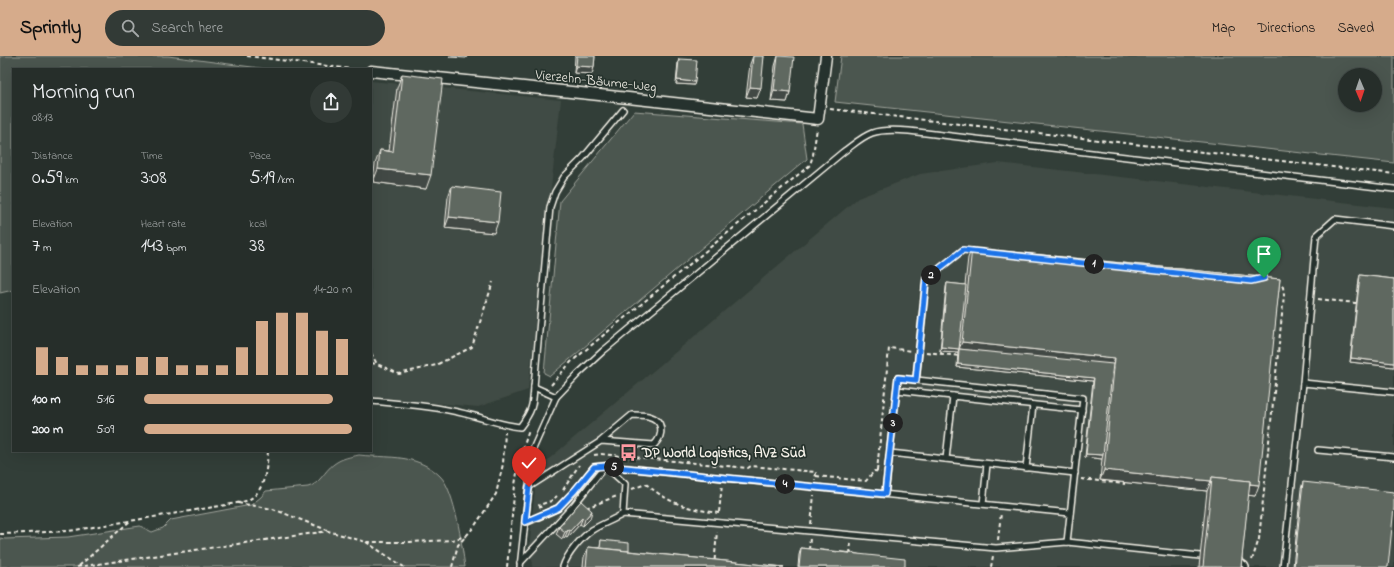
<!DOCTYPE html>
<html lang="en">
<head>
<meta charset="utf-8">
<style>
	body { margin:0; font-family:"Indie Flower",sans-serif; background:#323a36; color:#f1f3f6; height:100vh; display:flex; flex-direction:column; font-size:15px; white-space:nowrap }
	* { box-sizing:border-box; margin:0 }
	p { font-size:13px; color:#a4a8a8 }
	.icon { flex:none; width:22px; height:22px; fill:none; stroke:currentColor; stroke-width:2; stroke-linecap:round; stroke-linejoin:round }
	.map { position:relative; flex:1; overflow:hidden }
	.drawer { position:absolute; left:12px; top:12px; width:360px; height:384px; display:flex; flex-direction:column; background:#262e2a; border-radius:0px; box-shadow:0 4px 16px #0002,0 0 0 1px #424a47 }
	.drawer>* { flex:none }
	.needle { width:26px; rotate:178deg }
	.buttons { position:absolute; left:1338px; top:12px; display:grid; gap:8px }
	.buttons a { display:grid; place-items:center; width:44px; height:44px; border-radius:50%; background:#262e2a; box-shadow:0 4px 16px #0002,0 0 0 1px #424a47; font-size:20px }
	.pin { position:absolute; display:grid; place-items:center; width:34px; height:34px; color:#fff; margin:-41px -17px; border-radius:50% 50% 50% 0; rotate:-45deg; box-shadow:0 0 4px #0007 }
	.pin .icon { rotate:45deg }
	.km { position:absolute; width:20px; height:20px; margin:-10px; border-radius:50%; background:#222; color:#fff; font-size:11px; line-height:20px; text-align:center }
	.round { display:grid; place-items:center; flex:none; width:42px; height:42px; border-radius:21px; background:#323a36 }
	.head { display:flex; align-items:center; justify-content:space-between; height:68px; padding:0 20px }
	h1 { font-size:22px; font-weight:600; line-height:30px }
	.stats { display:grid; grid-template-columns:repeat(3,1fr); gap:6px; height:68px; padding:4px 20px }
	.stats div { display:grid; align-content:center }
	.stats b { font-size:20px; font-weight:600 }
	.stats small { font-size:11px; font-weight:400 }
	.stats p { font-size:11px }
	.chart { height:112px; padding:8px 20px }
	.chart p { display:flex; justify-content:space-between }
	.chart svg { width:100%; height:72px; margin-top:4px; stroke:#d6ab8b; stroke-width:6 }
	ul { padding:0 20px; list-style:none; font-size:13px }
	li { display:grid; grid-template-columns:64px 48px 1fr; align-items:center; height:30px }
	li i { height:10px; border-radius:5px; background:#d6ab8b }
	header { display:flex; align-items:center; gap:24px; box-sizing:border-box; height:56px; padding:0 20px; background:#d6ab8b; color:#111 }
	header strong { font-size:19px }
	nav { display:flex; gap:22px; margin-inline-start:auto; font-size:14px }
	.search { width:280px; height:36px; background:#323a36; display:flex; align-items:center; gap:10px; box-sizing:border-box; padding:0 14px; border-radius:22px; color:#a4a8a8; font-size:15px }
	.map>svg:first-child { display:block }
	.built { fill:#404b44 }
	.green { fill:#4c564f; stroke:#a0a49c; fill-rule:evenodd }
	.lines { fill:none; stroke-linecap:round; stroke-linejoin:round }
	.service-casing { stroke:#f4f1e8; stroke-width:8 }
	.minor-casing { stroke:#f4f1e8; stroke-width:13 }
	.path { stroke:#f4f1e8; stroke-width:2; stroke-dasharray:4 3; stroke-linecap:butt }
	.service { stroke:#26332d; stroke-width:5 }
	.minor { stroke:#26332d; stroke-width:10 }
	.wall { fill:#525953; stroke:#f4f1e8 }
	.shaded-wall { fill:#424944; stroke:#f4f1e8 }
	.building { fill:#5f6861; stroke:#f4f1e8 }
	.route-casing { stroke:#fff; stroke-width:8 }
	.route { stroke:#1a73e8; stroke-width:5 }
	.labels { text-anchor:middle; stroke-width:3.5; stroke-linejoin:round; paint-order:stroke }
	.street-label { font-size:14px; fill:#f4f1e8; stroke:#26332d }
	.poi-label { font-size:14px; font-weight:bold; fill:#f4f1e8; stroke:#26332d; text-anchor:start }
</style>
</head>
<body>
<header>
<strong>Sprintly</strong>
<div class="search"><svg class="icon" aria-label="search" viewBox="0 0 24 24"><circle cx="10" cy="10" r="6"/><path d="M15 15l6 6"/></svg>Search here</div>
<nav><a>Map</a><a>Directions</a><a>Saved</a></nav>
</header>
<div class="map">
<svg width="1394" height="511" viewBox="0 0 1394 511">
	<rect width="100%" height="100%" fill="#323e38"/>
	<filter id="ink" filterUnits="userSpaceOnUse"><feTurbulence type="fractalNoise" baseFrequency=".025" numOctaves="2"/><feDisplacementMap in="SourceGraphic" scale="8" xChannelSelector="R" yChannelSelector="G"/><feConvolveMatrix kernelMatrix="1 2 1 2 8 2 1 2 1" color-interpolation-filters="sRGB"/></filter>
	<g filter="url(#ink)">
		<g class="built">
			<polygon points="371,25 561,44 528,334 478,351 371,341"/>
			<polygon points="998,107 1394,152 1394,511 532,511 533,507 529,495 537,413 858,142 920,118"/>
		</g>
		<g class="green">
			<polygon points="0,0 168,0 267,13 13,13 13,234 0,237"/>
			<path d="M841,0H1394V107L835,46ZM1345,19H1375V49H1345Z"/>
			<polygon points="634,55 802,68 807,103 550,320 544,317 560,145"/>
			<path d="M359,399C375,401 396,400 411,404C422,407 432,412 440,420C455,434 462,490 465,511H0V482L5,483L68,481L140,470L152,476L163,472L171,464L251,449L261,441L266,435L308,431C320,428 324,415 334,408C342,402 350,401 359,399Z"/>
		</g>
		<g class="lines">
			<defs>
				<g id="service">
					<polyline points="916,324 926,223"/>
					<polyline points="1303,327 1316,180 1335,163 1394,170"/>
					<polyline points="897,334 1082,354"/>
					<polyline points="556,341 534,331 550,151 555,136 564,121 583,102 623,54"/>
					<path d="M371,345C403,348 435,350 466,358C484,362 501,369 520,371C532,355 533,350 534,331"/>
					<polyline points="1318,394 1394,401"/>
					<polyline points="890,397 1075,417"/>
					<polyline points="946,403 953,340"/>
					<polyline points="605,410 625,428 623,458"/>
					<polyline points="1026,412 1033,349"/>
					<path d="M529,431L601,385L654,389C664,379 664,364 648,360C643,359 637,359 632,359L601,385"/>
					<polyline points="885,438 898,322 1083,342 1067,486"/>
					<polyline points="983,448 987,408"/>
					<polyline points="525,467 558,452 575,435 594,411 605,410 1070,457"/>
					<polyline points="1238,504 1245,509 1246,511"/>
					<polyline points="520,507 574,449 605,410"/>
					<path d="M520,511L533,393L556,341L578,318L603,295L843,96C852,90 861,81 872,77C883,73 897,74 909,75L1394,133"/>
					<path d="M563,511C567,498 581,482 592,474C602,468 613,464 623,458L996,492L1067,486L1200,500"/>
					<polyline points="1283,511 1303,327 1394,336"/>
				</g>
				<polyline id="minor" points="371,15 628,42 818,63 826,0"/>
			</defs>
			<use href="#service" class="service-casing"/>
			<use href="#minor" class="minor-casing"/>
			<g class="path">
				<polyline points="247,0 351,13"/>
				<polyline points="830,53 1394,118"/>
				<polyline points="932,218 963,193 973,195"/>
				<polyline points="1318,243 1356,247"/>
				<polyline points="926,296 960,300"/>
				<polyline points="371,297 377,308 399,318 436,309 472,291 493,226"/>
				<polyline points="371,307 377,308"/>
				<polyline points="551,329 571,306 810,109 813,99 817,72"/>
				<polyline points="594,399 601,398 748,412 751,410 816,416 815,424"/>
				<polyline points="877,415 889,292 912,295"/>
				<polyline points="816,420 866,425 874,415 881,416"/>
				<polyline points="1081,423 1125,428"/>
				<path d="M632,433L646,428C670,448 688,453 719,457"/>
				<polyline points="563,434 579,409"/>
				<polyline points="238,447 273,453 327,474"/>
				<polyline points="541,452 539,449 551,445 557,440"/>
				<polyline points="586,452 617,440"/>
				<polyline points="719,456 722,429"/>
				<polyline points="811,468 814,439"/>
				<path d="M0,478H4L69,475L226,449C233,447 244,447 250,443C265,435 267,410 268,395"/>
				<polyline points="998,484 1001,457"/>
				<polyline points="366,486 404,511"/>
				<polyline points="809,494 810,482"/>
				<polyline points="850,498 851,486"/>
				<polyline points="1252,504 1259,483 1284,239 1283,231 1278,227"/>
				<polyline points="79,510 130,465"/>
				<polyline points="77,511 328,475 366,486 410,486 452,484 466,480"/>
				<polyline points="452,511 458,489 474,471 496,438 503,408 505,376"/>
				<polyline points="507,511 515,429 519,405 529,374"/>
				<polyline points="714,511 717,475"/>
				<polyline points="991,511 993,500"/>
			</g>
			<use href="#service" class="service"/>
			<use href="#minor" class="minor"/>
		</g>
		<g class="wall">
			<polygon points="575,0 595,0 594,11 592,18 574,17"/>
			<polygon points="753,0 764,0 757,42 746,41 750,8"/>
			<polygon points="778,0 790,36 787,46 771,45 775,10"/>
			<polygon points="679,3 694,29 676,28 678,6"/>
			<polygon points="402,18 426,133 373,126 375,108 380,94 389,95 397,32"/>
			<polygon points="452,130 494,177 445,172 448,141"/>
			<polygon points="972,192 1280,223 1255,440 1248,439 1241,511 1199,511 1207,435 1100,424 1102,403 1085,401 1093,325 957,311 958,296 940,295 946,231 947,227 965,229 968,202"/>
			<polygon points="1360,219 1394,223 1394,311 1350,306 1359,223"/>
			<polygon points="1303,426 1388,511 1293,511 1301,433"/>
			<polygon points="581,445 590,463 583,470 580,468 567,482 565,481 562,483 556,478 559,471"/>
			<polygon points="601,484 629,495 784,511 583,511 584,501 588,491 600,492"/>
			<polygon points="801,492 854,497 905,511 798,511 799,499"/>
		</g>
		<g class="shaded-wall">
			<polygon points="449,0 467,0 466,2 449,1"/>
			<polygon points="576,10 594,11 592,18 574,17"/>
			<polygon points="677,24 695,26 694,29 676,28"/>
			<polygon points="750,31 761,32 757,42 746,41"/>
			<polygon points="774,34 790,36 787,46 771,45"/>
			<polygon points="378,113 431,119 426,133 373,126"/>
			<polygon points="449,161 498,166 494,177 445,172"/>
			<polygon points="962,286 1115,302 1112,312 959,293"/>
			<polygon points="941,291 959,293 958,296 940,295"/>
			<polygon points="1351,302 1394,307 1394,311 1350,306"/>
			<polygon points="958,308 1094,322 1093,325 957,311"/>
			<polygon points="1086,398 1103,399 1102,403 1085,401"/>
			<polygon points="1104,414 1211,425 1207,435 1100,424"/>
			<polygon points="1212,425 1259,429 1255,440 1211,435"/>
			<polygon points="592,455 590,463 583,470 585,463"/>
			<polygon points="583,461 580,468 567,482 570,475"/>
			<polygon points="568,474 565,481 562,483 565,476"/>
		</g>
		<g class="building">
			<polygon points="577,0 595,0 594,11 576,10"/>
			<polygon points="753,0 764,0 761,32 750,31"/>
			<polygon points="778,0 794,1 790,36 774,34"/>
			<polygon points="679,3 697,4 695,26 677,24"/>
			<polygon points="402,18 443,23 431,119 378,113 380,94 393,96"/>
			<polygon points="452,130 501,136 498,166 449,161"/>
			<polygon points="972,192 1280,223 1259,429 1250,428 1250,425 1212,421 1211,425 1104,414 1115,302 962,286"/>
			<polygon points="1360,219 1394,223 1394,307 1351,302"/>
			<polygon points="947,227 966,229 959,293 941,291"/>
			<polygon points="959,293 1113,308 1103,399 1086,398 1094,322 958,308"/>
			<polygon points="1212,421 1250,425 1241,511 1203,511"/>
			<polygon points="1303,426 1394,436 1394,451 1388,511 1294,511"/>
			<polygon points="581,445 592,455 585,463 583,461 570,475 568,474 565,476 559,471"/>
			<polygon points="601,484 629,487 629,495 600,492"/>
			<polygon points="588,491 784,511 586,511"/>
			<polygon points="801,492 905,503 905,511 799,511"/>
		</g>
	</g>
	<g class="lines" filter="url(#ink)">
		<defs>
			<polyline id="route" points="529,431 525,466 558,452 575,434 594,411 606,410 885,438 898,322 916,324 926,223 963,194 1251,225 1264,222"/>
		</defs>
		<use href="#route" class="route-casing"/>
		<use href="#route" class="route"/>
	</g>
	<defs>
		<symbol id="bus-bare" viewBox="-9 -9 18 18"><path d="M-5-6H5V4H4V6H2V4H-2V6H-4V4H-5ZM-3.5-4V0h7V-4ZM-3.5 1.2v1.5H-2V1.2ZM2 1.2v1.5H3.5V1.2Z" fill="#ff9aa2" stroke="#26332d" stroke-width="2.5" paint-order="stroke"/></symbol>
	</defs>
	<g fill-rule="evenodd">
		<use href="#bus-bare" x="616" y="384" width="25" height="25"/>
	</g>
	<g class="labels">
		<g class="street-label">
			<text transform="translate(596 24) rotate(6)" y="5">Vierzehn-Bäume-Weg</text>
		</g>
		<g class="poi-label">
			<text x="642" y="401">DP World Logistics, AVZ Süd</text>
		</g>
	</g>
</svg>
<div class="buttons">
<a><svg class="needle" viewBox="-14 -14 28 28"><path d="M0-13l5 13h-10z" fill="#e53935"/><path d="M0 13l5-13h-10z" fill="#a4a8a8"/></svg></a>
</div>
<div class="pin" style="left:1264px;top:222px;background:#1e9e55"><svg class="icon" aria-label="arrive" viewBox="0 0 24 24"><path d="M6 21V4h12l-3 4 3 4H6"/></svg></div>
<div class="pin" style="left:529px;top:431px;background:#d93025"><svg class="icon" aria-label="check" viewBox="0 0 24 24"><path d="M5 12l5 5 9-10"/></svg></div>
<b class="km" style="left:1094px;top:208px">1</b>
<b class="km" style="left:931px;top:219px">2</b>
<b class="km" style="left:893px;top:367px">3</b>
<b class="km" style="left:785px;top:428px">4</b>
<b class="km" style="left:614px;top:411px">5</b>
<section class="drawer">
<div class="head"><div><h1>Morning run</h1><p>08:13</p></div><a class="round"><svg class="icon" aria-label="share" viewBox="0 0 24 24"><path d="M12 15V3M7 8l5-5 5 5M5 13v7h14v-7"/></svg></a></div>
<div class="stats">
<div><p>Distance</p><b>0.59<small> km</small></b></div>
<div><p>Time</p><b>3:08</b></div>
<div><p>Pace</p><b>5:19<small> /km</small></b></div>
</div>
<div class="stats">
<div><p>Elevation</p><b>7<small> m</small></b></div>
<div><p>Heart rate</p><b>143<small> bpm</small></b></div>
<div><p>kcal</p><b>38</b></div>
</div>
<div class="chart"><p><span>Elevation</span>14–20 m</p>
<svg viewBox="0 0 160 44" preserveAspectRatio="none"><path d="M5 44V27M15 44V33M25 44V38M35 44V38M45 44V38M55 44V33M65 44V33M75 44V38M85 44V38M95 44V38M105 44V27M115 44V11M125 44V6M135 44V6M145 44V17M155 44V22"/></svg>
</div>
<ul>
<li><b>100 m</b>5:16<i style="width:91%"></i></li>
<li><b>200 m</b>5:09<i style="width:100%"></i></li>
</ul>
</section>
</div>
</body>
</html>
